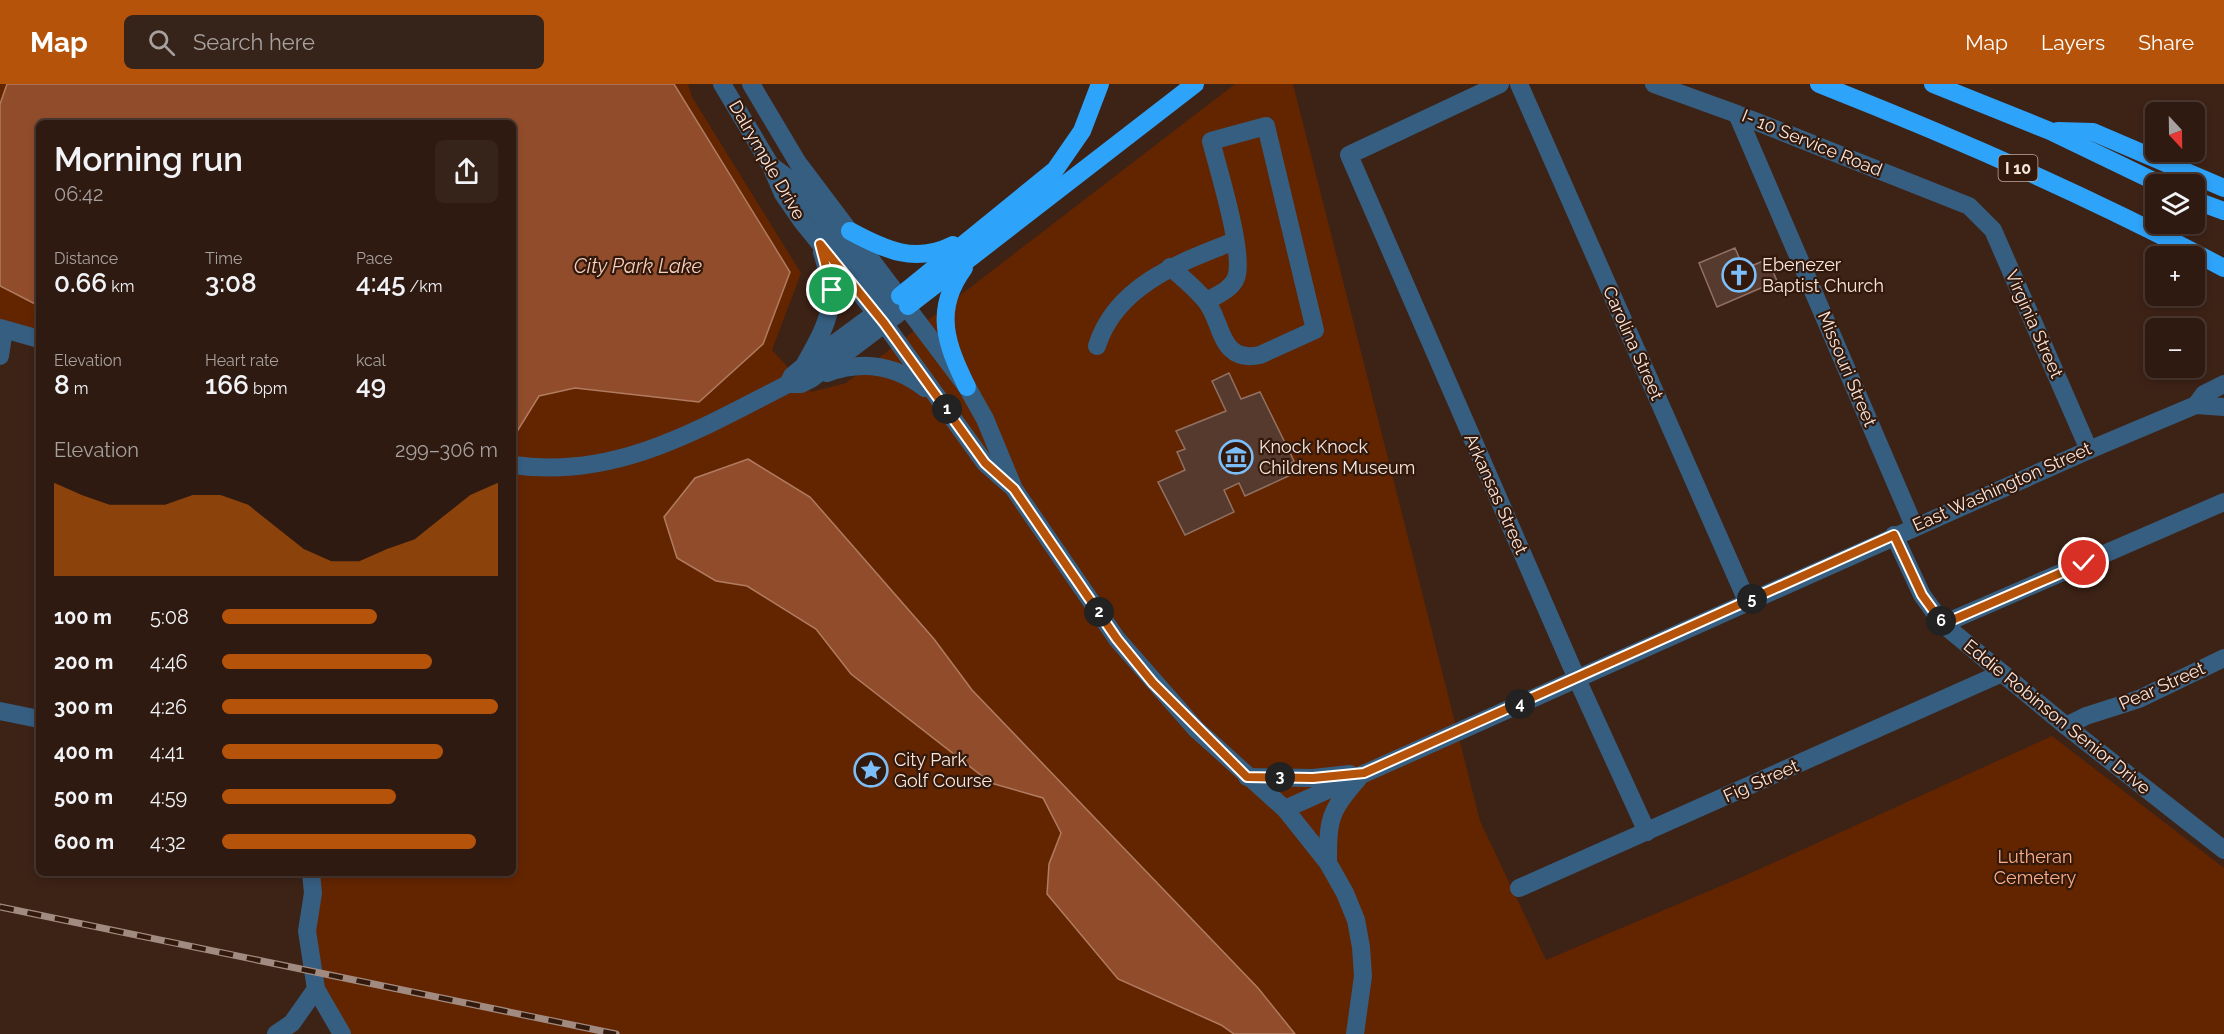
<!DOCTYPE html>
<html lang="en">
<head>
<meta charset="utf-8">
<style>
	body { margin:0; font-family:Raleway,sans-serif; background:#362319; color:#f1f3f6; height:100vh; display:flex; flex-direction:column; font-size:22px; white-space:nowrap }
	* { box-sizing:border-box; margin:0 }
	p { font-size:20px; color:#a7a19f }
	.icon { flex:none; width:33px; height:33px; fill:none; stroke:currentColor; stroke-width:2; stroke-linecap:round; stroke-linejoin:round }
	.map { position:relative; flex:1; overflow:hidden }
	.drawer { position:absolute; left:36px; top:36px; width:480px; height:756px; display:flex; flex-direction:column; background:#2e1a10; border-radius:9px; box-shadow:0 3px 9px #0003,0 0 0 2px #493830 }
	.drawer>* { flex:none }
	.needle { width:39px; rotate:158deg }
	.controls { position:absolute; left:2145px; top:18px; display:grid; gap:12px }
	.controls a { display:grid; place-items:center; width:60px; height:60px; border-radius:9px; background:#2e1a10; box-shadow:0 3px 9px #0003,0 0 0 2px #493830; font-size:30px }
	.pin { position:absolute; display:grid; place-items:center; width:51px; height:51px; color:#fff; margin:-26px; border:3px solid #fff; border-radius:50%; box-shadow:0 2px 6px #0007 }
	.km { position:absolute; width:30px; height:30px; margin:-15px; border-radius:50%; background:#222; color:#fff; font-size:16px; line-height:30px; text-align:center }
	.round { display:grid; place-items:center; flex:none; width:63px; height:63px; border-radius:9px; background:#362319 }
	.summary { display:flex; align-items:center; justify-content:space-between; height:102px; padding:0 18px }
	h1 { font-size:33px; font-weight:600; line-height:45px }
	.figures { display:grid; grid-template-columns:repeat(3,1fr); gap:9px; height:102px; padding:6px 18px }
	.figures div { display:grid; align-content:center }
	.figures b { font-size:26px; font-weight:600 }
	.figures small { font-size:16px; font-weight:400 }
	.figures p { font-size:16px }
	.chart { height:168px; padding:12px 18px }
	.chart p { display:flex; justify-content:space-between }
	.chart svg { width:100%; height:108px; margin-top:6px; fill:#b45309; opacity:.7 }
	ul { padding:0 18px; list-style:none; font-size:20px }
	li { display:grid; grid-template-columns:96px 72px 1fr; align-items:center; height:45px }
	li i { height:15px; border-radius:8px; background:#b45309 }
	header { display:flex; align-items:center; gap:36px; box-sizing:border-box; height:84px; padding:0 30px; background:#b45309; color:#fff }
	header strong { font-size:28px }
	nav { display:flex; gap:33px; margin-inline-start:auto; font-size:21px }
	.search { width:420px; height:54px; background:#362319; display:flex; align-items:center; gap:15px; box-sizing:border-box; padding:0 21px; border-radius:9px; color:#a7a19f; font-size:22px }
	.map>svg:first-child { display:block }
	.green { fill:#632500 }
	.water { fill:#914d2b; stroke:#b07b60; stroke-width:1.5 }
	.building { fill:#563a2d; stroke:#917163; stroke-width:1.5 }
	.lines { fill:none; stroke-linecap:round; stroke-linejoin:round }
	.minor { stroke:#365e81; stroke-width:18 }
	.highway { stroke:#2ea3fa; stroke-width:18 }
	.rail-casing { stroke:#a18b80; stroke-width:7 }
	.rail { stroke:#32190c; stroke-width:4.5; stroke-dasharray:14; stroke-linecap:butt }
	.route-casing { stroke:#fff; stroke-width:12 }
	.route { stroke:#b45309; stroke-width:8 }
	.labels { text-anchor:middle; stroke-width:4.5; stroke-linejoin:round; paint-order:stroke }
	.shield { fill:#32190c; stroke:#bda89e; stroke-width:1.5 }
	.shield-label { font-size:16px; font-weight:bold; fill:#f8e6dd }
	.street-label { font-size:18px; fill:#f8e6dd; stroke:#32190c }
	.poi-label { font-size:18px; fill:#f8e6dd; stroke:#32190c; text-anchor:start }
	.park-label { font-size:18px; fill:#fdad88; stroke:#32190c }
	.water-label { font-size:20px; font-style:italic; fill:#f8cfbc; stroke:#32190c }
</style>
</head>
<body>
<header>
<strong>Map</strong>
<div class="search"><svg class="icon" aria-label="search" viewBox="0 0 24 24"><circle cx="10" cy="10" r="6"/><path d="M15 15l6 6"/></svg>Search here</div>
<nav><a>Map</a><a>Layers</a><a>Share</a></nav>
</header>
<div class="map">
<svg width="2224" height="950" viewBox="0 0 2224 950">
	<rect width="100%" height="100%" fill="#3d2216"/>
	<polygon class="green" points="0,0 688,0 692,13 801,189 772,266 811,308 846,299 1235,0 1293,0 1480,737 1546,876 1742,793 2052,652 2224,784 2224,950 342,950 316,905 311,789 513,789 513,39 39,39 39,254 0,244"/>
	<g class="water">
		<polygon points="7,0 674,0 790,188 763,260 699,318 575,304 539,312 513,354 513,39 39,39 39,222 0,202 0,20"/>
		<polygon points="748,375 810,413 934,555 972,606 1258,904 1295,950 1234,950 1221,941 1118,895 1047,810 1049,780 1061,749 1043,714 991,699 851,590 816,545 747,502 716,497 677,474 664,433 695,394"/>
	</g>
	<g class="building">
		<polygon points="1735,164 1744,185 1768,175 1777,197 1717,223 1699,179"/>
		<polygon points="1229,289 1241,315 1260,308 1294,377 1291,379 1295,389 1245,412 1239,399 1224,406 1234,428 1185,451 1158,398 1185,386 1177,368 1185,365 1176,347 1226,327 1212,297"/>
	</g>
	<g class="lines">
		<g class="minor">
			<polyline points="722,0 771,82 783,110 801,136 884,239 985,379 1010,401"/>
			<polyline points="751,0 798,79 967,303 985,335 1014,405 1117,555 1196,645 1285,725 1328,779 1345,809 1356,836 1361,863 1363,892 1355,950"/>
			<polyline points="1500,0 1349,71 1577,595 1647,748"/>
			<polyline points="1519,0 1747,517"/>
			<polyline points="1654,0 1737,30 1969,122 1993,146 2089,366"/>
			<polyline points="1737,30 1914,442"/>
			<polyline points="773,83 796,100 896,231"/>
			<path d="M1170,183C1182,193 1195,204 1205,216C1223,236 1218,280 1260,271L1315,246L1266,42L1211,57C1218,85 1245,170 1236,194C1231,206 1217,211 1207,217"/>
			<polyline points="0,244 39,255"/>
			<path d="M1097,262C1116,201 1181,178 1235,157"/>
			<polyline points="0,272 4,246"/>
			<path d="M806,278C832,232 837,218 822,168"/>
			<path d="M827,289C862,276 895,281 925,304"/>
			<polyline points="788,300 792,292 804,282 884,223"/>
			<polyline points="2196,321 2204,310 2224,300"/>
			<path d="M513,381C616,396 700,345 788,300H801L811,295L908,222"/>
			<polyline points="1894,451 1922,511 1943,540 2066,642 2224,766"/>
			<polyline points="1943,540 2224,418"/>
			<polyline points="0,627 39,635"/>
			<polyline points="2066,642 2086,632 2139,615 2224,574"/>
			<polyline points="1247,693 1313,694 1350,690"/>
			<polyline points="1285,725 2089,366 2196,321 2224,323"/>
			<path d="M1328,779C1328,736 1329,727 1358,695"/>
			<polyline points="311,789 313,809 307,847 316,905 342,950"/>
			<polyline points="1519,804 2002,589"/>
			<polyline points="276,950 292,939 316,905"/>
		</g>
		<g class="highway">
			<path d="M1819,0C1956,54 2093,114 2224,184"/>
			<polyline points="1933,0 2050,47 2160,100"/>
			<polyline points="2058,47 2093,48 2224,104"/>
			<polyline points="2194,116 2224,127"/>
			<path d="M850,147C885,166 915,180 953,161"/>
			<path d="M964,184C933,226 946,260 967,303"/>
			<polyline points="900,212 1055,86 1082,47 1100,0"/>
			<polyline points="908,222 1195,0"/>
		</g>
		<defs>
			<polyline id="rail" points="0,823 616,950"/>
		</defs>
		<use href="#rail" class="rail-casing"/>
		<use href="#rail" class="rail"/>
	</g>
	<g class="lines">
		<defs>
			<polyline id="route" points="832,206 820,160 884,239 985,379 1014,405 1117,555 1153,599 1247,693 1313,694 1364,689 1894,451 1922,511 1943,540 2084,479"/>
		</defs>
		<use href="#route" class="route-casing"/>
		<use href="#route" class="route"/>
	</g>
	<defs>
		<symbol id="church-ring" viewBox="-11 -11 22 22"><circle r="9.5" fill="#32190c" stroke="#7cbef9" stroke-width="1.5"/><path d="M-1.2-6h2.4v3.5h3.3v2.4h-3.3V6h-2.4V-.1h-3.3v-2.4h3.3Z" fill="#7cbef9"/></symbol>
		<symbol id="museum-ring" viewBox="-11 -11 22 22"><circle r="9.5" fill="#32190c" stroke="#7cbef9" stroke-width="1.5"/><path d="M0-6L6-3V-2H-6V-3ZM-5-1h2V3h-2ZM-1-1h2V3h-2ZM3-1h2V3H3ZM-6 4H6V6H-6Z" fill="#7cbef9"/></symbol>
		<symbol id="sight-ring" viewBox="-11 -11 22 22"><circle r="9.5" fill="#32190c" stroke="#7cbef9" stroke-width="1.5"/><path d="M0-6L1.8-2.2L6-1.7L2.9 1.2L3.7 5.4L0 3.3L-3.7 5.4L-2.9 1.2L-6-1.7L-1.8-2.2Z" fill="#7cbef9"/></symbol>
	</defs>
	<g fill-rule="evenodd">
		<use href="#church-ring" x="1720" y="172" width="38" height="38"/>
		<use href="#museum-ring" x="1217" y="354" width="38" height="38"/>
		<use href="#sight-ring" x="852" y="667" width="38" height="38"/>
	</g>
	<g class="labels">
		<rect class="shield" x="1998.5" y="71" width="39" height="26" rx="4.5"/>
		<g class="shield-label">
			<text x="2018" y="90">I 10</text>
		</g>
		<g class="street-label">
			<text transform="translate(1812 59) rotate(22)" y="6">I- 10 Service Road</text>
			<text transform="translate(767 76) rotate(60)" y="6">Dalrymple Drive</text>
			<text transform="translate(2034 240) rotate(66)" y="6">Virginia Street</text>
			<text transform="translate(1633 259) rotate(66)" y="6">Carolina Street</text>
			<text transform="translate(1847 285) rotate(67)" y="6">Missouri Street</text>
			<text transform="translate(2002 403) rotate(-24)" y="6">East Washington Street</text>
			<text transform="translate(1496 410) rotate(66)" y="6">Arkansas Street</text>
			<text transform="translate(2162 602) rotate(-24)" y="6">Pear Street</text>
			<text transform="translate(2057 633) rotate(39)" y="6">Eddie Robinson Senior Drive</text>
			<text transform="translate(1761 697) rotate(-24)" y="6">Fig Street</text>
		</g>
		<g class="poi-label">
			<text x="1762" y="187">Ebenezer<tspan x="1762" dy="21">Baptist Church</tspan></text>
			<text x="1259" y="369">Knock Knock<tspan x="1259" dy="21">Childrens Museum</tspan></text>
			<text x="894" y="682">City Park<tspan x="894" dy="21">Golf Course</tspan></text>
		</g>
		<g class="park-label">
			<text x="2035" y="779">Lutheran<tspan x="2035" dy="21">Cemetery</tspan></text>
		</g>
		<g class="water-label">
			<text x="638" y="189">City Park Lake</text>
		</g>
	</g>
</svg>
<div class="controls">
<a><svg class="needle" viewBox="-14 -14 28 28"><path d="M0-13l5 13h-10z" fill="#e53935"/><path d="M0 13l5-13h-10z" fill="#a7a19f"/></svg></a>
<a><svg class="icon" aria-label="layers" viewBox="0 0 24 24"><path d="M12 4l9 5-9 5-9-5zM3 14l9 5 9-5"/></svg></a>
<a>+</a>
<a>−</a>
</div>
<div class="pin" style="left:832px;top:206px;background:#1e9e55"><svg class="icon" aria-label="arrive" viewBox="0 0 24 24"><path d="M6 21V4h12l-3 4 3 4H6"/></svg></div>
<div class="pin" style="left:2084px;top:479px;background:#d93025"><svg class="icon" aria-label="check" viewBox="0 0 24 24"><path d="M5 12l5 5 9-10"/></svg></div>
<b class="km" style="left:947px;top:325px">1</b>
<b class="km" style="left:1099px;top:528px">2</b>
<b class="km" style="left:1280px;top:693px">3</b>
<b class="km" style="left:1520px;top:620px">4</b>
<b class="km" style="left:1752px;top:515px">5</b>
<b class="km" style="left:1941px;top:537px">6</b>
<section class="drawer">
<div class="summary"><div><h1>Morning run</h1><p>06:42</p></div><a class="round"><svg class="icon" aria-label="share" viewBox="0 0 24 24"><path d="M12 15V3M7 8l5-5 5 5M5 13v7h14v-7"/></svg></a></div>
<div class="figures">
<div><p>Distance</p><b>0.66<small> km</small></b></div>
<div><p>Time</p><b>3:08</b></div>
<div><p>Pace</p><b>4:45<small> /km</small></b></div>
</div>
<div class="figures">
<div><p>Elevation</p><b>8<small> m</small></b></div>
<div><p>Heart rate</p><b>166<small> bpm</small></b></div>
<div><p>kcal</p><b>49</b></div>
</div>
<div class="chart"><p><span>Elevation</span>299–306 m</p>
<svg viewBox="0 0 160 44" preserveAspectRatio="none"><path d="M0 44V6L10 11L20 15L30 15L40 15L50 11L60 11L70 15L80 24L90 33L100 38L110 38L120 33L130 29L140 20L150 11L160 6V44z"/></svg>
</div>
<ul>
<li><b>100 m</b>5:08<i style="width:56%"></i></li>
<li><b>200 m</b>4:46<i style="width:76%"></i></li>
<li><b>300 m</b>4:26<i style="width:100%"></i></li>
<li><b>400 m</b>4:41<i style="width:80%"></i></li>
<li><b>500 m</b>4:59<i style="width:63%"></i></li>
<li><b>600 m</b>4:32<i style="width:92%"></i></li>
</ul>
</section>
</div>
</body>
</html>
